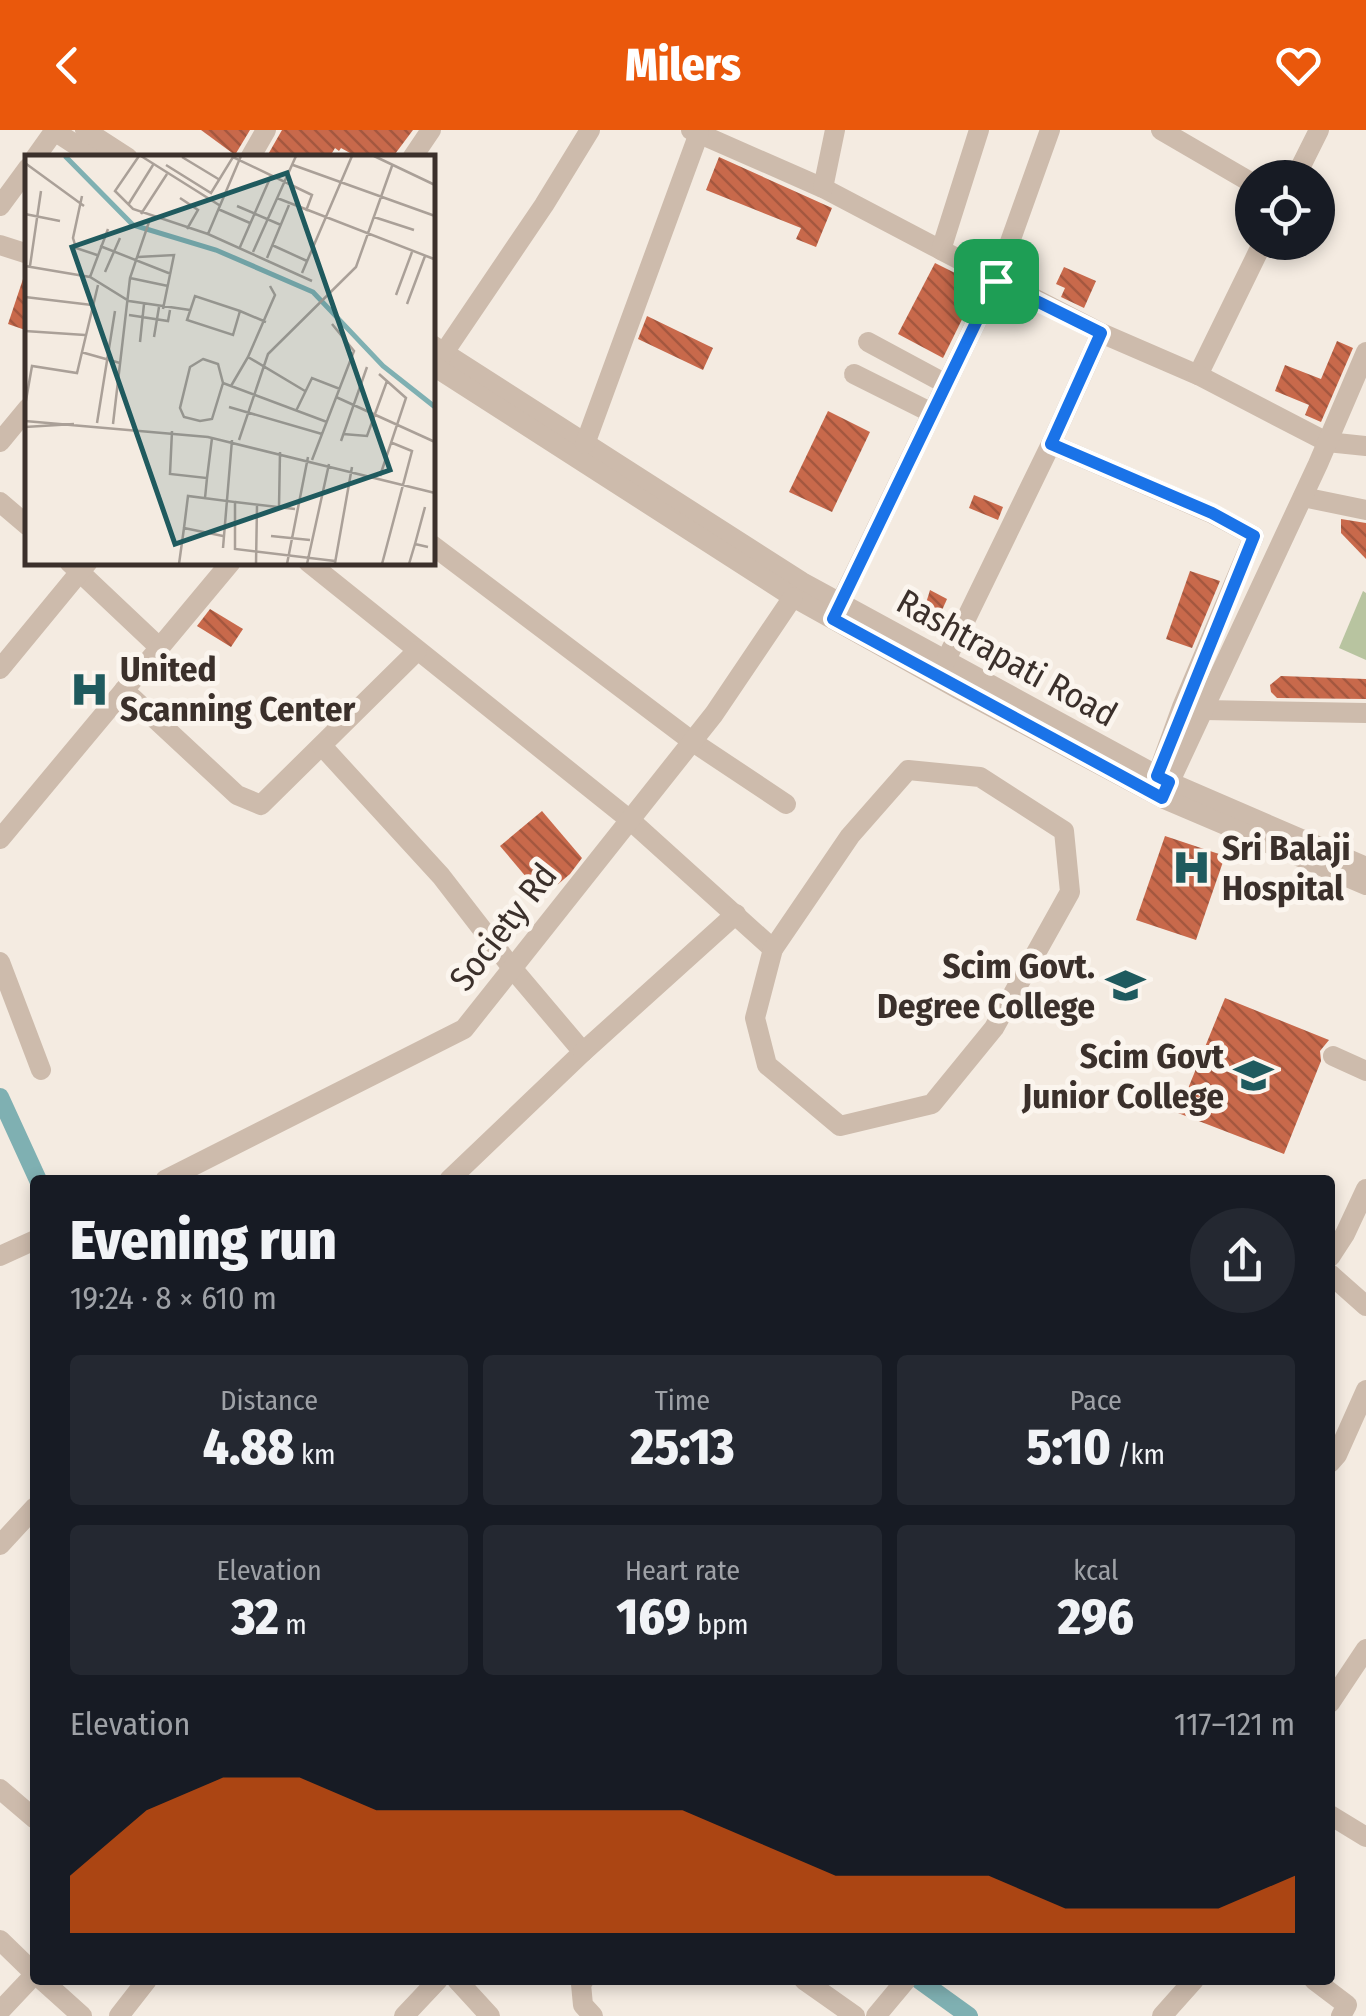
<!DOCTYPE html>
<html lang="en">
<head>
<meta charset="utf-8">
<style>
	body { margin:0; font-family:"Fira Sans Condensed",sans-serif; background:#242831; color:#f1f3f6; height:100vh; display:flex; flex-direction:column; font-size:38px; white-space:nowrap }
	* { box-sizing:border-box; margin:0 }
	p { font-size:32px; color:#9ea1a6 }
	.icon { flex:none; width:55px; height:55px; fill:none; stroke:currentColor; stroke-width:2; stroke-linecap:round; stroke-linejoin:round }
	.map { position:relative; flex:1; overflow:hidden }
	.panel { position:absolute; left:30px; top:1045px; width:1305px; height:810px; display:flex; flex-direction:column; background:#171b24; border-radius:10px; box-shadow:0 5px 15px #0003 }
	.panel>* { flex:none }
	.buttons { position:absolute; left:1235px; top:30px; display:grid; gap:20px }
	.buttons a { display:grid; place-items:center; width:100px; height:100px; border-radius:50%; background:#171b24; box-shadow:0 5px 15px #0003; font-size:50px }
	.pin { position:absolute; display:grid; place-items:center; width:85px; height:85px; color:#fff; margin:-42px; border-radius:20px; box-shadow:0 5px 15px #0006 }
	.round { display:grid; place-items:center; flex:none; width:105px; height:105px; border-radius:52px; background:#242831 }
	.headline { display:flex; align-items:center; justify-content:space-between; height:170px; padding:0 40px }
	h1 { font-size:55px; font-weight:800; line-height:75px }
	.metrics { display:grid; grid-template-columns:repeat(3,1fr); gap:15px; height:170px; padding:10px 40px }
	.metrics div { display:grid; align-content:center; border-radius:10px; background:#242831; text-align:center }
	.metrics b { font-size:50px; font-weight:800 }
	.metrics small { font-size:28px; font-weight:400 }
	.metrics p { font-size:28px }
	.chart { height:280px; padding:20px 40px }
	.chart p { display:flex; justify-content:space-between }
	.chart svg { width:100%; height:180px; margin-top:10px; fill:#ea580c; opacity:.7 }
	header { display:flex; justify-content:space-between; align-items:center; height:130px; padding:0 40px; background:#ea580c; color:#fff; font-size:45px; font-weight:800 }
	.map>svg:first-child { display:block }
	.garden { fill:#b8c4a0 }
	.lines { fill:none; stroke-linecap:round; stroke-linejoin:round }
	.canal { stroke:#7fb0b2; stroke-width:18 }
	.building { fill:url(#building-back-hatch) }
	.minor { stroke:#cdbbac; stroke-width:20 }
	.route-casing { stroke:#fff; stroke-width:20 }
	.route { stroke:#1a73e8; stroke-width:12 }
	.labels { text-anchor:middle; stroke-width:10; stroke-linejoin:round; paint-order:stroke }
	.street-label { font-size:35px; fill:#3b302b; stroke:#fbf5ee }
	.poi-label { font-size:35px; font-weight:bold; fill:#3b302b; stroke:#fbf5ee; text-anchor:start }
	.inset-river { fill:none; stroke:#7fb0b2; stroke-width:5 }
	.inset-road { fill:none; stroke:#aaa098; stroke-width:2.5 }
	.view { fill:#1f5a5e; fill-opacity:0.15; stroke:#1f5a5e; stroke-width:5 }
	.inset-edge { fill:none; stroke:#3b302b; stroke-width:5 }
</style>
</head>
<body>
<header><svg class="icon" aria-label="back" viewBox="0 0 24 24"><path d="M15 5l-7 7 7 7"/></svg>Milers<svg class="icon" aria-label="heart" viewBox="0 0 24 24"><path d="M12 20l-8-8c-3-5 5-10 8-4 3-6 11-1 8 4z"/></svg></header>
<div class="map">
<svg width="1366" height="1886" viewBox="0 0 1366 1886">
	<defs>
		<pattern id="building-back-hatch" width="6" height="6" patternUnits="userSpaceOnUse" patternTransform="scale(2.5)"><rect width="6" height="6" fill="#c8694b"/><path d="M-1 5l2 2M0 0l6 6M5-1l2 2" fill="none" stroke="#a4573f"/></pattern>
	</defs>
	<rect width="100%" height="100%" fill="#f4ebe1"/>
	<polygon class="garden" points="1363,461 1366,463 1366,530 1339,518"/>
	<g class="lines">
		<g class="canal">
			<polyline points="0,967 38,1050"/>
			<polyline points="919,1850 969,1886"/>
		</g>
	</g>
	<g class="building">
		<polygon points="201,0 250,0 235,25"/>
		<polygon points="282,0 413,0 392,28 359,28 341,18 339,21 335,18 329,28 266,28"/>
		<polygon points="719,27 832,78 816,117 796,109 801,98 706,60"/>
		<polygon points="935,133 979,155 943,228 898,204"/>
		<polygon points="1064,137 1096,151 1084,178 1061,167 1065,158 1056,154"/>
		<polygon points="25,143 28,143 28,201 8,194"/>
		<polygon points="647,186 713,218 703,240 638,209"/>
		<polygon points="1337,211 1353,218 1321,292 1305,285 1309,275 1275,261 1285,235 1321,249"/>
		<polygon points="828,281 870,302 832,382 789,362"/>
		<polygon points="974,365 1003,377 998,390 969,378"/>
		<polygon points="1341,389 1366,393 1366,429 1341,403"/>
		<polygon points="1190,441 1220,451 1192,518 1166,509"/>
		<polygon points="930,460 947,469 939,487 923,483"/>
		<polygon points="210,479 243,499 231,517 197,496"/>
		<polygon points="1281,546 1366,549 1366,569 1277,568 1271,562 1270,555"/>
		<polygon points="542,681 582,728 570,744 543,767 500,716"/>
		<polygon points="1165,706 1225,726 1196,810 1136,790"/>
		<polygon points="1225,868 1329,910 1320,921 1321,931 1284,1024 1178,983"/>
	</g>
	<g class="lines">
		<g class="minor">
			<polyline points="53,0 96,28"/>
			<polyline points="85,0 128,28"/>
			<polyline points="691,0 823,58 941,120"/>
			<polyline points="979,0 941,120 1101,203 1198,245 1263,112"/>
			<polyline points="1161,0 1252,53"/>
			<polyline points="35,28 55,0"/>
			<polyline points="250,28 266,0"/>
			<polyline points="412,28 431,0"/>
			<polyline points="1295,48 1319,0"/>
			<polyline points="823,58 835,0"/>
			<polyline points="0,76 28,38"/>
			<polyline points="0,115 28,124"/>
			<polyline points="1101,203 1051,314 1211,383 1254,406 1182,577 1157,646"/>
			<polyline points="868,212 946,254"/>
			<polyline points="432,215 802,452 1169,652 1366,737"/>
			<polyline points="437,233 544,75 590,0"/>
			<polyline points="432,235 793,467 958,559 1162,668 1366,755"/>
			<polyline points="854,244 932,283"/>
			<polyline points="1198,245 1327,312 1366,316"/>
			<polyline points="0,312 28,278"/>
			<polyline points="585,314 699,3"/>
			<polyline points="1303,367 1366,380"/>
			<polyline points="0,372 28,396"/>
			<polyline points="432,415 693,612 786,674"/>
			<polyline points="69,432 159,517"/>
			<polyline points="308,432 630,690 773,819"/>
			<polyline points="836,482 996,151 1050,0"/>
			<polyline points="945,532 1051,314"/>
			<polyline points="0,539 88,432"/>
			<polyline points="124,560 237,665 261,675 417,521"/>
			<polyline points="1204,580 1366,583"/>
			<polyline points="322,616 441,746 512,838 583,922 449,1050"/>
			<polygon points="908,640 980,647 1064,701 1070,762 994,898 932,974 840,996 767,935 755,888 773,819 850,706"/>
			<polyline points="1165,662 1318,334 1366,222"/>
			<polyline points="0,709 231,432"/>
			<polyline points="0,832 41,940"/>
			<polyline points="583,922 736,784"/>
			<polyline points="1333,926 1366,941"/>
			<polyline points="165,1050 464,899 714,584 793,467"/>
			<polyline points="0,1126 35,1110"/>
			<polyline points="1330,1127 1345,1104 1366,1059"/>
			<polyline points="1330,1144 1366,1176"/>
			<polyline points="1330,1333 1337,1325 1366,1260"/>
			<polyline points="0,1415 35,1377"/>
			<polyline points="1330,1573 1366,1519"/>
			<polyline points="0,1659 35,1689"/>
			<polyline points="1330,1685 1366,1707"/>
			<polyline points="0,1810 35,1844 0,1881"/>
			<polyline points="42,1850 82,1886"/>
			<polyline points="457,1850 490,1886"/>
			<polyline points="584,1850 581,1854 583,1875 593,1886"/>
			<polyline points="804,1850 855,1886"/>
			<polyline points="1314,1850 1347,1875 1341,1886"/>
			<polyline points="119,1886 147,1850"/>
			<polyline points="404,1886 438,1850"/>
			<polyline points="876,1886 906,1850"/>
			<polyline points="1162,1886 1194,1850"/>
		</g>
	</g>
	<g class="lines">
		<defs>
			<polygon id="route" points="996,151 1101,203 1051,314 1212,383 1254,406 1157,646 1169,652 1162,668 833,489"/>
		</defs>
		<use href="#route" class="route-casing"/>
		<use href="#route" class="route"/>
	</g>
	<defs>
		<symbol id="hospital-bare" viewBox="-9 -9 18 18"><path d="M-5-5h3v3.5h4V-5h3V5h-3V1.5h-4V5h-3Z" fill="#1f5a5e" stroke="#fbf5ee" stroke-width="2.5" paint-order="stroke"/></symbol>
		<symbol id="university-bare" viewBox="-9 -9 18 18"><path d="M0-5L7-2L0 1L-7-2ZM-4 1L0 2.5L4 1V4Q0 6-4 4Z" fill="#1f5a5e" stroke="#fbf5ee" stroke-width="2.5" paint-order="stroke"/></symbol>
	</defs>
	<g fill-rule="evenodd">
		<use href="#hospital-bare" x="62" y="532" width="55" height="55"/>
		<use href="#hospital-bare" x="1164" y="710" width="55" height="55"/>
		<use href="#university-bare" x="1098" y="828" width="55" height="55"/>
		<use href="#university-bare" x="1226" y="918" width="55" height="55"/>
	</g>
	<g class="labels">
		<g class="street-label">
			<text transform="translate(1007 528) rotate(29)" y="12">Rashtrapati Road</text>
			<text transform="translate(503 797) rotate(-52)" y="12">Society Rd</text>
		</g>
		<g class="poi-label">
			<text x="120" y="551">United<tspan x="120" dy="40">Scanning Center</tspan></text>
			<text x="1222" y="730">Sri Balaji<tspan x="1222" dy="40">Hospital</tspan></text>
			<text x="1095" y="848" text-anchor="end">Scim Govt.<tspan x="1095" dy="40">Degree College</tspan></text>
			<text x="1224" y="938" text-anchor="end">Scim Govt<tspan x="1224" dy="40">Junior College</tspan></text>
		</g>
	</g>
	<g transform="translate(25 25)">
		<rect width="410" height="410" fill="#f4ebe1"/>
		<path class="inset-river" d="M40,1L108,70L191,95L288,137L358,211L410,252"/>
		<path class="inset-road" d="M114,1L90,36L108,54L183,79L287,126M116,1L194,50M349,1L410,30M157,2L195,25M0,8L59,51M141,10L186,38L208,2L287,40L281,56M268,10L410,61M57,41L48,83L51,93L72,100M155,43L173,55L162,74M252,43L409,104M103,50L128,10M212,51L256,70M193,54L225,68M0,59L35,66M116,59L142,19M349,62L389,75M183,79L216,1M247,90L282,106M75,91L146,119M215,92L246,21M228,97L271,1M113,102L149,100L138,154M242,103L264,50M0,111L65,122L104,146L165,155M5,111L16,36M80,117L95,83M277,118L327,1M65,122L83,74M105,123L143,131M245,131L250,140L223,202L280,236M371,140L387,97M0,142L67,150M382,149L400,101M215,156L208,180L162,165L170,141L215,156L241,167M104,160L143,166L145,155M0,176L60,180M129,182L134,152M115,187L119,149M56,197L95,208M178,204L193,209L198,228L187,264L175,266L159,262L155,253L165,212ZM354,219L381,243L355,321M198,228L302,267M206,231L223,202M311,242L410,287M0,251L7,211L52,218L73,130M204,252L297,279M271,256L287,223L315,234M0,266L183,282L410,338M72,268L90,156M88,269L105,123L125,64M0,272L49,269M147,276L145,319L182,323L180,343M318,279L342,281L362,226M214,285L243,199L331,112L367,11M316,286L342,212M287,305L329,196L307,169M182,323L187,283M210,347L270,354M254,352L255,297M198,381L159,373L163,341L210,347V394L310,406M246,381L285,385M390,389L400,352M198,393L207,285M310,408L327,312M154,409L159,373M231,409L232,351M262,409L283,302M282,409L304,309M357,409L387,296L365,287M384,409L390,389L403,392"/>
		<path class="view" d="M262,18L365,315L150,389L47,92Z"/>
		<rect width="410" height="410" class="inset-edge"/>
	</g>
</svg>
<div class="buttons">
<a><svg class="icon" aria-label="locate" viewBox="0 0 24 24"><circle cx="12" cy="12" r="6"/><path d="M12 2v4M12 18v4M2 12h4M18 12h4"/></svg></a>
</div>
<div class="pin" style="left:996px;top:151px;background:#1e9e55"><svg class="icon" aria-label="arrive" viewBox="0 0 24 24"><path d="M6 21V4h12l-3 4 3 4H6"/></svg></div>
<section class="panel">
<div class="headline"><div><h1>Evening run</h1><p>19:24 · 8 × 610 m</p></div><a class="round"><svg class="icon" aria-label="share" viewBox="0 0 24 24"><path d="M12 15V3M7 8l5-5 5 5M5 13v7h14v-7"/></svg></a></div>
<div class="metrics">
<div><p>Distance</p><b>4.88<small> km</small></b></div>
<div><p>Time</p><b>25:13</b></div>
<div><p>Pace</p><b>5:10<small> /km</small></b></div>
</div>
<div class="metrics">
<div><p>Elevation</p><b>32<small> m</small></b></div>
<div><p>Heart rate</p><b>169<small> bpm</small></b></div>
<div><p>kcal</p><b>296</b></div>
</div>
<div class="chart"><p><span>Elevation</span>117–121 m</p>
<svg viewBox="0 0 160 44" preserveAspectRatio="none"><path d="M0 44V30L10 14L20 6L30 6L40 14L50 14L60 14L70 14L80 14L90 22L100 30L110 30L120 30L130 38L140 38L150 38L160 30V44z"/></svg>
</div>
</section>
</div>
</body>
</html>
